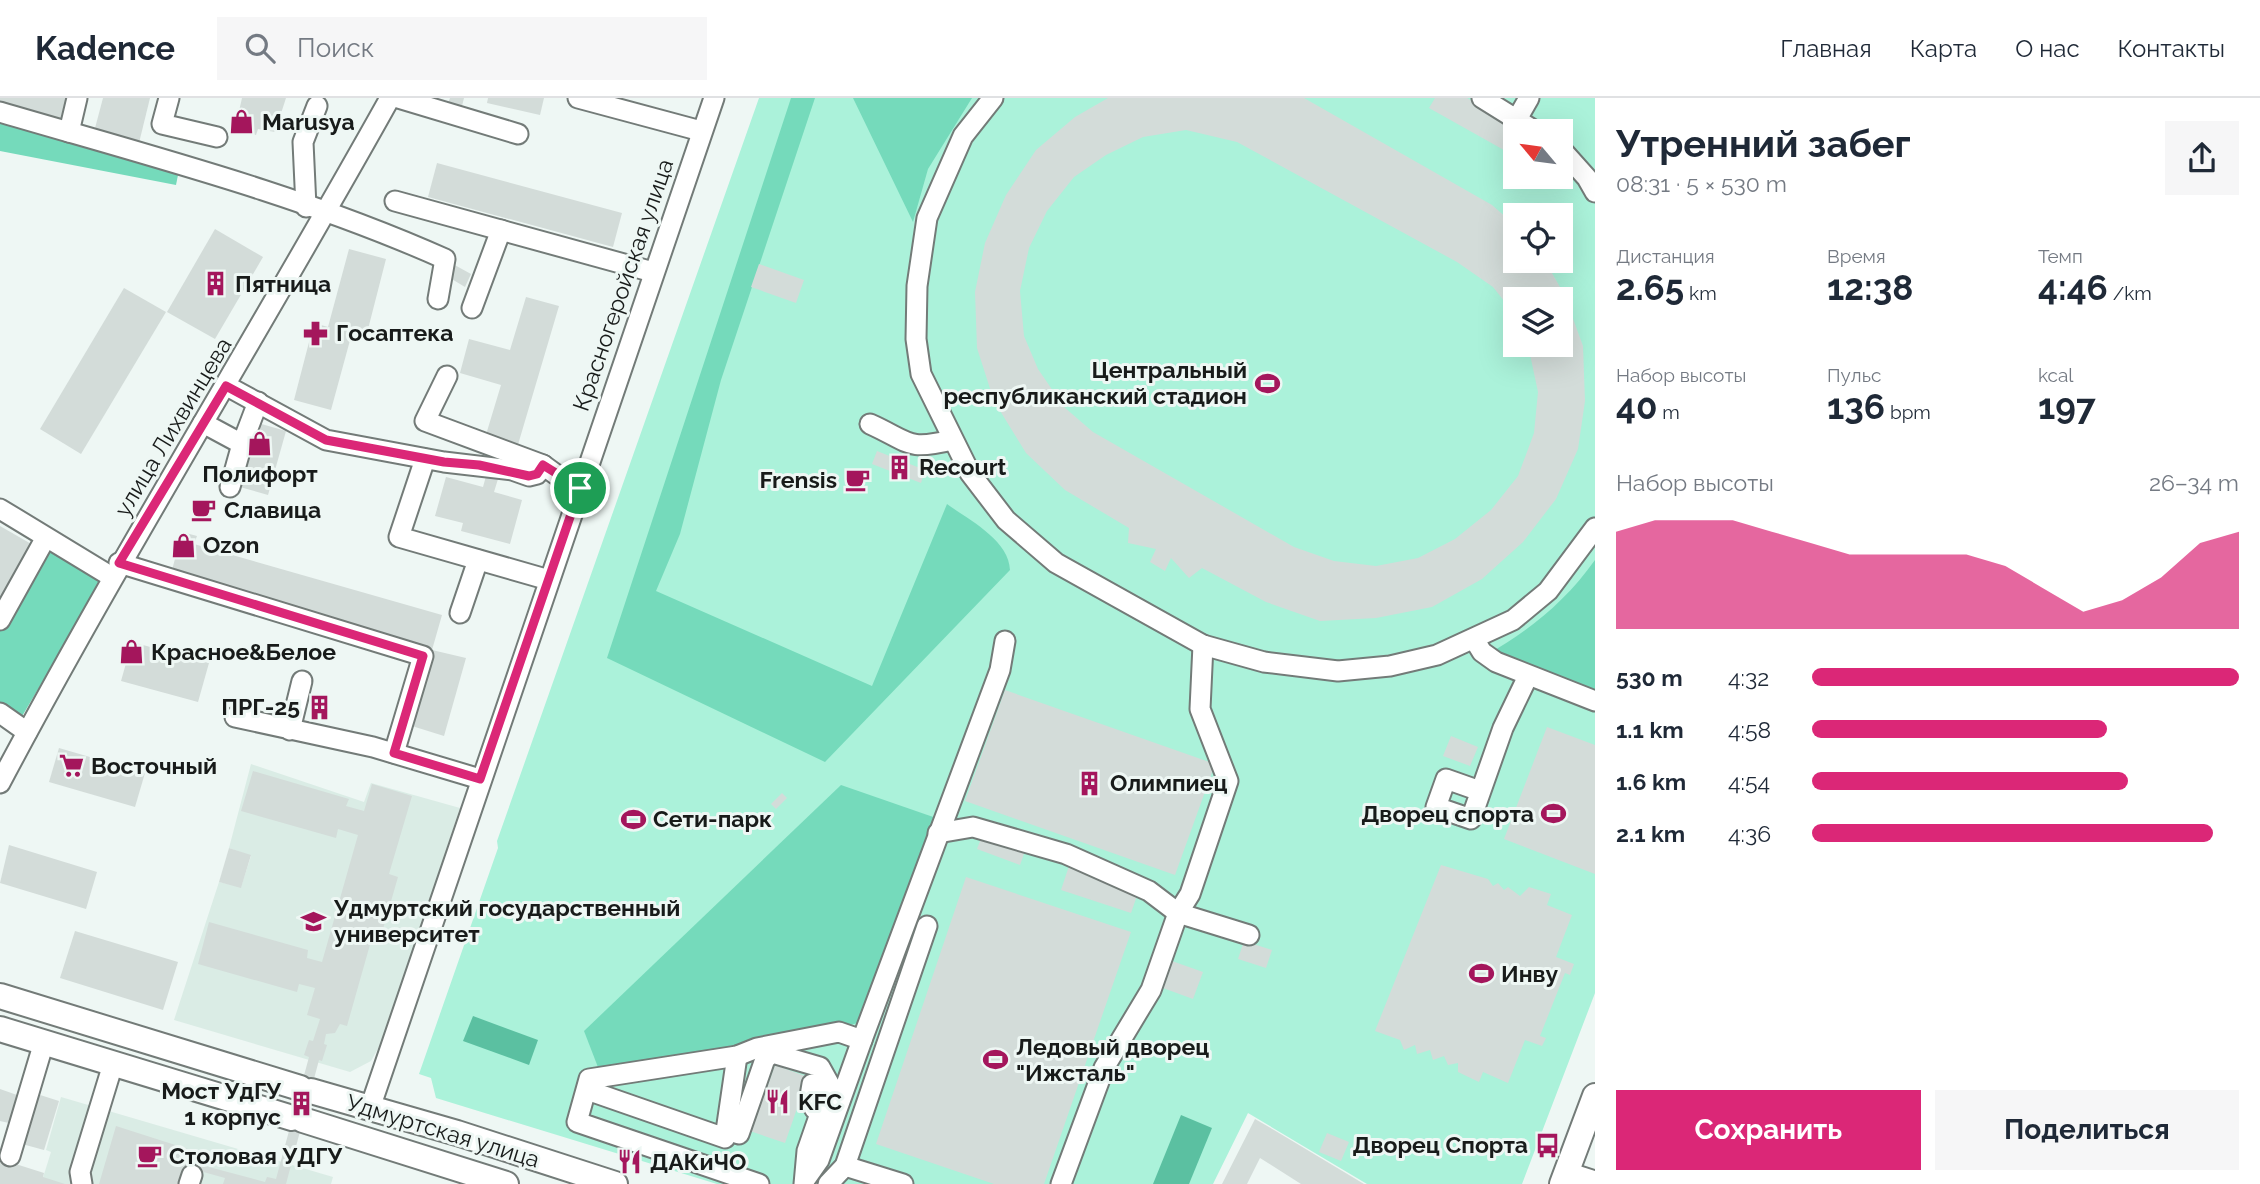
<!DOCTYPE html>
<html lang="ru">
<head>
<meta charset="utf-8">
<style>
	body { margin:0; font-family:Raleway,sans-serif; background:#f6f6f7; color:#1f2937; height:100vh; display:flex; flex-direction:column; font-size:26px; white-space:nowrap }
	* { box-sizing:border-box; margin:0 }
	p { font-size:23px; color:#747a83 }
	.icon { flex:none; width:38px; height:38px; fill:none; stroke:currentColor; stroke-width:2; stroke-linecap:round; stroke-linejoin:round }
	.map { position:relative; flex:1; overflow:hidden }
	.panel { display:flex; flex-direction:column; background:#fff; width:665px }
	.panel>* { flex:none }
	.needle { width:46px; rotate:299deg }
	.buttons { position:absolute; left:1503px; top:21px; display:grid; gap:14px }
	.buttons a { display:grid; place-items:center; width:70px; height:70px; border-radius:0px; background:#fff; box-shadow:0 7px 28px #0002; font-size:35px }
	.pin { position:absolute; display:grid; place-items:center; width:60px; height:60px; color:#fff; margin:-30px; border:4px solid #fff; border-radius:50%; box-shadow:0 2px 7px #0007 }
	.round { display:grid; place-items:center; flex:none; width:74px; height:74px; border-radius:0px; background:#f6f6f7 }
	.summary { display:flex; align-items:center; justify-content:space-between; height:119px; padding:0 21px }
	h1 { font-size:38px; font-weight:700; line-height:52px }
	.metrics { display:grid; grid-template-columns:repeat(3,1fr); gap:10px; height:119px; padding:7px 21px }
	.metrics div { display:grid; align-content:center }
	.metrics b { font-size:35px; font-weight:700 }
	.metrics small { font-size:19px; font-weight:400 }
	.metrics p { font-size:19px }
	.chart { height:196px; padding:14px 21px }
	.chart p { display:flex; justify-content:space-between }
	.chart svg { width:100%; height:126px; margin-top:7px; fill:#db2777; opacity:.7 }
	.action { display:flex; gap:14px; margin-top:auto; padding:14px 21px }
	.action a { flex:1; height:80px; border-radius:0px; background:#db2777; color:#fff; font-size:28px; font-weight:700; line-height:80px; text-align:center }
	.action a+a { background:#f6f6f7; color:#1f2937 }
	ul { padding:0 21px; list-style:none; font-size:23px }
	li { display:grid; grid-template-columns:112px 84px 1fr; align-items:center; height:52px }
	li i { height:18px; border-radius:9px; background:#db2777 }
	header { display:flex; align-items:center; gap:42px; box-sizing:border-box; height:98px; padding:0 35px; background:#fff; border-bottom:2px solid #e0e1e3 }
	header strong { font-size:33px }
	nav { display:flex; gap:38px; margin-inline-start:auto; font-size:24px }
	.search { width:490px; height:63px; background:#f6f6f7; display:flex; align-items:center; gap:18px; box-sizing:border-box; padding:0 24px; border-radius:0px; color:#747a83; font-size:26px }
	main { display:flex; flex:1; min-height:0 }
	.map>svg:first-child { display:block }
	.built { fill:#daece5 }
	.green { fill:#abf2da; fill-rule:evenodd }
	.forest { fill:#75dabb }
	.water { fill:#5bc0a1 }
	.building { fill:#d3dcd9; fill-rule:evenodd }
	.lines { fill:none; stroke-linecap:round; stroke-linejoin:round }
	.minor-casing { stroke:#737b78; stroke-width:23 }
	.major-casing { stroke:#737b78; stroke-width:28 }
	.minor { stroke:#fff; stroke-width:19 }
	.major { stroke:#fff; stroke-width:24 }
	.route-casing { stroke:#fff; stroke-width:14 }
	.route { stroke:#db2777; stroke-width:9 }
	.labels { text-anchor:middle; stroke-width:6; stroke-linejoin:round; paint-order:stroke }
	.poi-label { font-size:23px; font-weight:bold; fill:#181b1a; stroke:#eef7f4; text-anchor:start }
	.street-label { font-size:23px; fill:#181b1a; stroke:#eef7f4 }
</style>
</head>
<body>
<header>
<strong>Kadence</strong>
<div class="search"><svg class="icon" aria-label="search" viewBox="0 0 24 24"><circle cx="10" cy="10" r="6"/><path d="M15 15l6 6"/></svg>Поиск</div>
<nav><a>Главная</a><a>Карта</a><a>О нас</a><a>Контакты</a></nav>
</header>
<main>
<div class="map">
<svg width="1595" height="1086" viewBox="0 0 1595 1086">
	<rect width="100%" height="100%" fill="#eef7f4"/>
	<g class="built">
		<polygon points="251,666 364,704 371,685 460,710 384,940 371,963 350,974 174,922 219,784 241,789 251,758 229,750"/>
		<polygon points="61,999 333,1079 331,1086 41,1086 51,1054 46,1052"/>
	</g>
	<path class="green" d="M759,0H1595V895L1522,1086H1367L1248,1015L1213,1086H717L436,1000L431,980L419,976L498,750L497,743ZM1516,33H1561V79H1516ZM1516,117H1561V163H1516ZM1516,201H1561V247H1516Z"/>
	<g class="forest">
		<path d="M791,0H815L721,282L680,436L656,493L872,588L947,406C969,422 1009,442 1010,472L825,664L607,560Z"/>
		<polygon points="853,0 972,0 928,71 913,124"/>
		<polygon points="0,21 180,67 176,87 0,53"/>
		<polygon points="48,451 102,483 21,620 0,608 0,532"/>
		<path d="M1595,462V603L1486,557C1530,532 1565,504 1595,462Z"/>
		<polygon points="841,687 939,721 858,925 757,950 601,977 584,933"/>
	</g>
	<g class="water">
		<polygon points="473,918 538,942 529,967 463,943"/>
		<polygon points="1181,1017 1212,1030 1189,1086 1153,1086"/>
	</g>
	<g class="building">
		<polygon points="0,0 66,0 60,23 0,8"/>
		<polygon points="103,0 150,0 139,45 94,34"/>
		<polygon points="242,0 286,0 275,34 258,31 256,37 235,31"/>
		<polygon points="450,0 464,0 462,8 448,5"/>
		<polygon points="488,0 544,0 540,17 487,5"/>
		<path d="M1108,0H1304L1492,107L1516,128V163H1545L1564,196L1583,248L1585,303L1578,351L1556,401L1523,444L1482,481L1432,509L1376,520L1320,523L1266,504L1202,470L1189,480L1171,460L1165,473L1150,464L1156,451L1128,445L1129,430L1065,392L1026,355L994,303L977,250L975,194L985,145L1006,97L1036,52L1075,19ZM1186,32L1237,44L1457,164L1493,189L1516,218V201H1561V247H1528L1538,294L1534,335L1518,378L1491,412L1455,441L1418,460L1376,468L1334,463L1294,449L1093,334L1064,309L1038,271L1024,238L1020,193L1029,150L1047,113L1074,79L1106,57L1143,39Z"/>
		<polygon points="1435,0 1467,0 1525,33 1516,33 1516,48 1511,56 1429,10"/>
		<polygon points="437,65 622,115 613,149 428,99"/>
		<polygon points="215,131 263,159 215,241 167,214"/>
		<polygon points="349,151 386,161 366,239 352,235 331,312 294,302 314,225 328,229"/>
		<polygon points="451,165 471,176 465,189 445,177"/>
		<polygon points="759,166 804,182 796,205 751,189"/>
		<polygon points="124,190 166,214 81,356 40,331"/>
		<polygon points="526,199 559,208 517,350 485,340 501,287 460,275 469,241 510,252"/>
		<polygon points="258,325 286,333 268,397 240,389"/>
		<polygon points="877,353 925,372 921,385 872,366"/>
		<polygon points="486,378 498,381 494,394 522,402 510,446 461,433 463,425 435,418 446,379 483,389"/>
		<polygon points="0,428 33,447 0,504"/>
		<polygon points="182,434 197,438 194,446 442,517 432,552 171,476"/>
		<polygon points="132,544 209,565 198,604 121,583"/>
		<polygon points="432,552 466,560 444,638 412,628"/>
		<polygon points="1005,592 1215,666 1175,777 965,703"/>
		<polygon points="316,599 327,602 324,618 313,616"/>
		<polygon points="1547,629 1595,647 1595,776 1504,741"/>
		<polygon points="1451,638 1478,649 1470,668 1443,658"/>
		<polygon points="59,650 145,675 135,709 49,684"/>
		<polygon points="253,673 349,701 346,708 364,713 372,686 412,698 389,776 398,779 379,845 371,843 347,928 340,926 335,935 326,936 324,946 327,947 322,963 319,962 286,1086 223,1086 225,1080 189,1070 184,1086 99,1086 116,1028 194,1053 190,1064 265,1084 267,1079 276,1081 309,959 304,957 309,942 313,943 320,921 307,917 315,890 299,886 297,894 198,866 209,824 308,852 307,860 322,864 358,737 338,731 336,740 241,713"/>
		<polygon points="782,695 787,700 776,711 771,706"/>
		<polygon points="982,738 1025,753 1020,767 977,751"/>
		<polygon points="9,747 97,774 86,811 0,785"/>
		<polygon points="229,750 251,757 241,790 219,784"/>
		<polygon points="1441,767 1488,781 1493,788 1498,785 1504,792 1508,789 1520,798 1529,789 1551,796 1547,807 1572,817 1556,859 1574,866 1570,877 1565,875 1540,938 1546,940 1542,948 1525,942 1508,985 1483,974 1479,984 1458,974 1458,965 1448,967 1444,958 1433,962 1430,952 1417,956 1415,947 1404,952 1400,942 1375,933"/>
		<polygon points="1069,768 1139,792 1131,815 1061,792"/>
		<polygon points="966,779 1131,834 1044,1086 994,1086 876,1046"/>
		<polygon points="75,833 178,864 163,912 60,880"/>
		<polygon points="1244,843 1272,852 1266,870 1238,861"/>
		<polygon points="1172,863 1203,874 1193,901 1163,890"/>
		<polygon points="775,967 808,979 785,1045 747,1032 761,993 765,995"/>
		<polygon points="0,991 17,997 9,1025 0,1023"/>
		<polygon points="37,996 59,1003 44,1052 22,1046"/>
		<polygon points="1255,1021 1274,1032 1364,1086 1301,1086 1260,1060 1247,1086 1222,1086"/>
		<polygon points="1327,1035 1349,1044 1341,1063 1319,1054"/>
		<polygon points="0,1061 44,1075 43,1079 65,1086 0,1086"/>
	</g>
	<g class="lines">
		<defs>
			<g id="minor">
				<polyline points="169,0 162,26 217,39"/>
				<polyline points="398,0 518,36"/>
				<polyline points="578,0 701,33"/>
				<polyline points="993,0 963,38 927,120 917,188 916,241 921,276 970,375 1006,422 1056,465 1203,547 1264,564 1338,573 1390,568 1437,557 1513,522 1548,493 1595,430"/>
				<polyline points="1482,0 1535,33"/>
				<path d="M0,14C150,58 302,97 445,161L438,201"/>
				<polyline points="1517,21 1529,0"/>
				<polyline points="69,34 77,0"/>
				<polyline points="1561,51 1587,80 1595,94"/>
				<polyline points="395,103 653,174"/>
				<polyline points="306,109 303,44 317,8"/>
				<polyline points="472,210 501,132"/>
				<polyline points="447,278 425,323 543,367"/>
				<polyline points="227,288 326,342 444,364 512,372 529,378 537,376 543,367 569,386 580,390"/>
				<polyline points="203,325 242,346 258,304"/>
				<path d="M870,326C910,344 906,353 952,342"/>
				<polyline points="425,361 399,439 549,482"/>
				<polyline points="230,389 242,346"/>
				<polyline points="0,411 112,479"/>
				<polyline points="119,465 423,558 394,655"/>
				<polyline points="460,515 478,462"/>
				<polyline points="0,522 45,441"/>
				<polyline points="1474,541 1482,554 1496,564 1595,603"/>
				<polyline points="0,615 27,634"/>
				<polyline points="235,619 373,649 480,681"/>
				<polyline points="290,632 302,583"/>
				<path d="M0,685C123,453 262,230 390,0"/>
				<polyline points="1480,693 1446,681 1436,709 1471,721 1503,630 1528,578"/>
				<polyline points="938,735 973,729 1066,756 1149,793 1178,815 1249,837"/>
				<path d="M812,986C808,1004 811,1013 829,1020"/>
				<polyline points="587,992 725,1040 737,958"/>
				<polyline points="370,1010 714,0"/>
				<polyline points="726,1032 739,1036 765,961 772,955 820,969 830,987 807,1053 804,1086"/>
				<polyline points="10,1058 44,944"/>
				<polyline points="845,1068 903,1086"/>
				<polyline points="1567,1074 1595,1083"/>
				<polyline points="807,1079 819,1062 862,942"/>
				<polyline points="82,1086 80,1074 113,966"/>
				<polyline points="189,1086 192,1077"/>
				<polyline points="759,1086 577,1024 589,981 737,958 757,950 839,934 862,942 1000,572 1005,543"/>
				<polyline points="828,1086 845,1068 927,828"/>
				<polyline points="1061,1086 1104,970 1151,892 1178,815 1190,796 1228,683 1200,611 1203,547"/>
			</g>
			<g id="major">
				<polyline points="0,898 300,990"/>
				<polyline points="0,931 292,1020"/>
				<polyline points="311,993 457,1035 615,1086"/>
				<polyline points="303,1022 506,1086"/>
				<polyline points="1562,1086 1595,998"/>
			</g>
		</defs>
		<use href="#minor" class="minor-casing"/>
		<use href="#major" class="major-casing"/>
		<use href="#minor" class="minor"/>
		<use href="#major" class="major"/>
	</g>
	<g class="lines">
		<defs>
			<polygon id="route" points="226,288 326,342 444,364 479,367 529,378 537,376 543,367 580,390 480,681 394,655 423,558 119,465"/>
		</defs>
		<use href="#route" class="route-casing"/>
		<use href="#route" class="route"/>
	</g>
	<defs>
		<symbol id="shop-bare" viewBox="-9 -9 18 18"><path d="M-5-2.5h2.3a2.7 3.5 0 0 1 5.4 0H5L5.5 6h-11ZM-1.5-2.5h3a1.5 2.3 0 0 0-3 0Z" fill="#a4165c" stroke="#eef7f4" stroke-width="2.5" paint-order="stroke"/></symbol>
		<symbol id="building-bare" viewBox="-9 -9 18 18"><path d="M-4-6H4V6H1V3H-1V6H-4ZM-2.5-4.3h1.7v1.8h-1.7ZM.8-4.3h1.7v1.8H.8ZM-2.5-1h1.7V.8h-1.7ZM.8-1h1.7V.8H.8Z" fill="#a4165c" stroke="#eef7f4" stroke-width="2.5" paint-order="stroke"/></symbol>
		<symbol id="pharmacy-bare" viewBox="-9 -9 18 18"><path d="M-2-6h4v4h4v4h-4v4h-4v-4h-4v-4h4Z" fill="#a4165c" stroke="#eef7f4" stroke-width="2.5" paint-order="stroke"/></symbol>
		<symbol id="stadium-bare" viewBox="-9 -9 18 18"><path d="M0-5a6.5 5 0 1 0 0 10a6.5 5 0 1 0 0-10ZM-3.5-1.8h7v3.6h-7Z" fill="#a4165c" stroke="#eef7f4" stroke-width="2.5" paint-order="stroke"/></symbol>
		<symbol id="cafe-bare" viewBox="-9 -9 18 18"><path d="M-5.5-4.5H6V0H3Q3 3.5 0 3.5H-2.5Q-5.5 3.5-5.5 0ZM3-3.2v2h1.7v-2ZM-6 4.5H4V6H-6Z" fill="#a4165c" stroke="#eef7f4" stroke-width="2.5" paint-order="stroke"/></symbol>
		<symbol id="supermarket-bare" viewBox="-9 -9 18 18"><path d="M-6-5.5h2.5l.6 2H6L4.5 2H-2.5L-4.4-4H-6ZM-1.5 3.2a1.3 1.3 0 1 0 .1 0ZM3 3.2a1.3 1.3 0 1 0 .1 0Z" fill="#a4165c" stroke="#eef7f4" stroke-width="2.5" paint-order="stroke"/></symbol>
		<symbol id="university-bare" viewBox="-9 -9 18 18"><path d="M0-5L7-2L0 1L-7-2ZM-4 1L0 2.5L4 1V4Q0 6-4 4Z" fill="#a4165c" stroke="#eef7f4" stroke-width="2.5" paint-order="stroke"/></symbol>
		<symbol id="restaurant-bare" viewBox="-9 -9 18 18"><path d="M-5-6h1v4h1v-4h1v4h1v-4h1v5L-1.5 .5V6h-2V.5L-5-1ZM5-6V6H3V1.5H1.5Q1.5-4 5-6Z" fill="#a4165c" stroke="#eef7f4" stroke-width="2.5" paint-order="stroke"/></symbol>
		<symbol id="bus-bare" viewBox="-9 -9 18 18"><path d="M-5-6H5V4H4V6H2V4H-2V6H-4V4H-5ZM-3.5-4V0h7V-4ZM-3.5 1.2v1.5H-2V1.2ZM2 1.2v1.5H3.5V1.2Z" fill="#a4165c" stroke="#eef7f4" stroke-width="2.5" paint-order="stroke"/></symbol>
	</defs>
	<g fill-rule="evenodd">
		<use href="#shop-bare" x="224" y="6" width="35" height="35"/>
		<use href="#building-bare" x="198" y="168" width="35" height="35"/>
		<use href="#pharmacy-bare" x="298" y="218" width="35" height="35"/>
		<use href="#stadium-bare" x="1250" y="268" width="35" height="35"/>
		<use href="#shop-bare" x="242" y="328" width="35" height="35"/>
		<use href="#building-bare" x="882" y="352" width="35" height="35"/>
		<use href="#cafe-bare" x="840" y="364" width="35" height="35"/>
		<use href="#cafe-bare" x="186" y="394" width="35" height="35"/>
		<use href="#shop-bare" x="166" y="430" width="35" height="35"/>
		<use href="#shop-bare" x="114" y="536" width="35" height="35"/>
		<use href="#building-bare" x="302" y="592" width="35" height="35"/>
		<use href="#supermarket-bare" x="54" y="650" width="35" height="35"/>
		<use href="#building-bare" x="1072" y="668" width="35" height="35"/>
		<use href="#stadium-bare" x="1536" y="698" width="35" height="35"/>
		<use href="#stadium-bare" x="616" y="704" width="35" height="35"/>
		<use href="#university-bare" x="296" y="806" width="35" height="35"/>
		<use href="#stadium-bare" x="1464" y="858" width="35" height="35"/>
		<use href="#stadium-bare" x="978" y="944" width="35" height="35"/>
		<use href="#restaurant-bare" x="760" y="986" width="35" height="35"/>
		<use href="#building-bare" x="284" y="988" width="35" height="35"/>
		<use href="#bus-bare" x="1530" y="1030" width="35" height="35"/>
		<use href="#cafe-bare" x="132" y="1040" width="35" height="35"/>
		<use href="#restaurant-bare" x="612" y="1046" width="35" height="35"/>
	</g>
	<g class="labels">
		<g class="poi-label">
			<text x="262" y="32">Marusya</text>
			<text x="235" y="194">Пятница</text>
			<text x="336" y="243">Госаптека</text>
			<text x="1247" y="280" text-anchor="end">Центральный<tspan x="1247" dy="26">республиканский стадион</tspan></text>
			<text x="919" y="377">Recourt</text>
			<text x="260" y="384" text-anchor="middle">Полифорт</text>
			<text x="837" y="390" text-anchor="end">Frensis</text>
			<text x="224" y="420">Славица</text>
			<text x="203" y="455">Ozon</text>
			<text x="151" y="562">Красное&amp;Белое</text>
			<text x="300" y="617" text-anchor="end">ПРГ-25</text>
			<text x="91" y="676">Восточный</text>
			<text x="1110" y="693">Олимпиец</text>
			<text x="1534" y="724" text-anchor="end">Дворец спорта</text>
			<text x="653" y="729">Сети-парк</text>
			<text x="334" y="818">Удмуртский государственный<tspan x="334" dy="26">университет</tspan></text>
			<text x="1501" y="884">Инву</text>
			<text x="1016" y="957">Ледовый дворец<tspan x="1016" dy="26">"Ижсталь"</tspan></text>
			<text x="281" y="1001" text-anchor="end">Мост УдГУ<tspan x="281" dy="26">1 корпус</tspan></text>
			<text x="798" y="1012">KFC</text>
			<text x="1528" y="1055" text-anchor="end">Дворец Спорта</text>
			<text x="169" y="1066">Столовая УДГУ</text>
			<text x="650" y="1072">ДАКиЧО</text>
		</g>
		<g class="street-label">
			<text transform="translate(623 187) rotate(-71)" y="8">Красногеройская улица</text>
			<text transform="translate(173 329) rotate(-59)" y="8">улица Лихвинцева</text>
			<text transform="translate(443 1033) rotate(17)" y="8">Удмуртская улица</text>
		</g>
	</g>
</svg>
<div class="buttons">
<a><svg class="needle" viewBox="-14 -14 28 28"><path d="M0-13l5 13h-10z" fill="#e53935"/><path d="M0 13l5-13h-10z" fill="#747a83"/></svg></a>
<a><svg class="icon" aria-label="locate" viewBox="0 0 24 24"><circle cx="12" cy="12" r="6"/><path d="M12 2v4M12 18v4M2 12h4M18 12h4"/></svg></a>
<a><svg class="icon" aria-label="layers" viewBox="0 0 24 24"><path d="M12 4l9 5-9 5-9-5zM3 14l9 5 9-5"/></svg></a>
</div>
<div class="pin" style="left:580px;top:390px;background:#1e9e55"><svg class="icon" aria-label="arrive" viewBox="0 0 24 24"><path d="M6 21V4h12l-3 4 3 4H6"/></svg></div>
</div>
<section class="panel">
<div class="summary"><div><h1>Утренний забег</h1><p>08:31 · 5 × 530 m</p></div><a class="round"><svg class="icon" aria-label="share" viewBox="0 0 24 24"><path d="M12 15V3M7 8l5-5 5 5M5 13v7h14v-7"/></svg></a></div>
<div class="metrics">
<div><p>Дистанция</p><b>2.65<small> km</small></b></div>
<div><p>Время</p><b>12:38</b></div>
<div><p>Темп</p><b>4:46<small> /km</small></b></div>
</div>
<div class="metrics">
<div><p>Набор высоты</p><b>40<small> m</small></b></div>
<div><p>Пульс</p><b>136<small> bpm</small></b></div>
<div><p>kcal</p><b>197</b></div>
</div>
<div class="chart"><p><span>Набор высоты</span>26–34 m</p>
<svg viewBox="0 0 160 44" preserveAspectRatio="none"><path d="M0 44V10L10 6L20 6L30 6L40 10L50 14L60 18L70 18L80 18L90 18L100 22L110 30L120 38L130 34L140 26L150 14L160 10V44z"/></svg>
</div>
<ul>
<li><b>530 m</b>4:32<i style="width:100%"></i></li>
<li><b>1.1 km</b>4:58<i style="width:69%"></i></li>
<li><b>1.6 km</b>4:54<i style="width:74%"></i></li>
<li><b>2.1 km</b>4:36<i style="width:94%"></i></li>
</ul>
<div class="action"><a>Сохранить</a><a>Поделиться</a></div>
</section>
</main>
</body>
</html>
